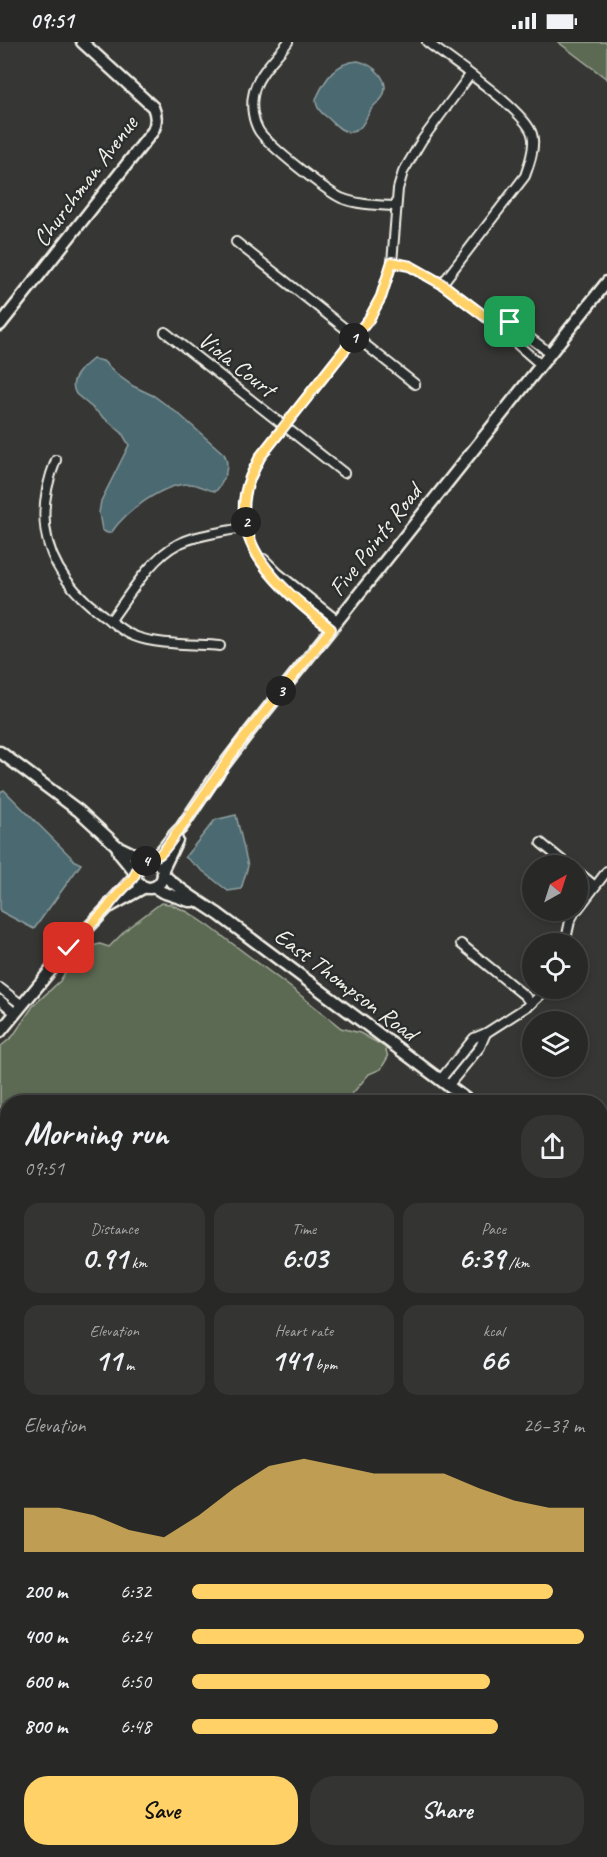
<!DOCTYPE html>
<html lang="en">
<head>
<meta charset="utf-8">
<style>
	body { margin:0; font-family:Caveat,sans-serif; background:#343433; color:#f1f3f6; height:100vh; display:flex; flex-direction:column; font-size:22px; white-space:nowrap }
	* { box-sizing:border-box; margin:0 }
	p { font-size:20px; color:#a5a6a7 }
	.icon { flex:none; width:33px; height:33px; fill:none; stroke:currentColor; stroke-width:2; stroke-linecap:round; stroke-linejoin:round }
	.map { position:relative; flex:1; overflow:hidden }
	.drawer { position:absolute; left:0px; top:1053px; width:608px; height:762px; display:flex; flex-direction:column; background:#282827; border-radius:24px 24px 0 0; box-shadow:0 3px 9px #0003,0 0 0 2px #444 }
	.drawer>* { flex:none }
	.needle { width:39px; rotate:39deg }
	.buttons { position:absolute; left:522px; top:813px; display:grid; gap:12px }
	.buttons a { display:grid; place-items:center; width:66px; height:66px; border-radius:50%; background:#282827; box-shadow:0 3px 9px #0003,0 0 0 2px #444; font-size:30px }
	.pin { position:absolute; display:grid; place-items:center; width:51px; height:51px; color:#fff; margin:-26px; border-radius:12px; box-shadow:0 3px 9px #0006 }
	.km { position:absolute; width:30px; height:30px; margin:-15px; border-radius:50%; background:#222; color:#fff; font-size:16px; line-height:30px; text-align:center }
	.round { display:grid; place-items:center; flex:none; width:63px; height:63px; border-radius:24px; background:#343433 }
	.headline { display:flex; align-items:center; justify-content:space-between; height:102px; padding:0 24px }
	h1 { font-size:33px; font-weight:600; line-height:45px }
	.figures { display:grid; grid-template-columns:repeat(3,1fr); gap:9px; height:102px; padding:6px 24px }
	.figures div { display:grid; align-content:center; border-radius:15px; background:#343433; text-align:center }
	.figures b { font-size:30px; font-weight:600 }
	.figures small { font-size:16px; font-weight:400 }
	.figures p { font-size:16px }
	.chart { height:168px; padding:12px 24px }
	.chart p { display:flex; justify-content:space-between }
	.chart svg { width:100%; height:108px; margin-top:6px; fill:#ffd166; opacity:.7 }
	.cta { display:flex; gap:12px; margin-top:auto; padding:12px 24px }
	.cta a { flex:1; height:69px; border-radius:24px; background:#ffd166; color:#111; font-size:24px; font-weight:600; line-height:69px; text-align:center }
	.cta a+a { background:#343433; color:#f1f3f6 }
	ul { padding:0 24px; list-style:none; font-size:20px }
	li { display:grid; grid-template-columns:96px 72px 1fr; align-items:center; height:45px }
	li i { height:15px; border-radius:8px; background:#ffd166 }
	.status { display:flex; justify-content:space-between; align-items:center; height:42px; padding:0 30px; background:#282827; direction:ltr }
	.status svg { height:16px; fill:currentColor }
	.map>svg:first-child { display:block }
	.green { fill:#5c6a53; stroke:#a8ae9e; stroke-width:1.5 }
	.water { fill:#4c6970; stroke:#8f9fa0; stroke-width:1.5 }
	.lines { fill:none; stroke-linecap:round; stroke-linejoin:round }
	.street-casing { stroke:#f4f1e8; stroke-width:12 }
	.secondary-casing { stroke:#f4f1e8; stroke-width:15 }
	.street { stroke:#2a2d2e; stroke-width:8 }
	.secondary { stroke:#2a2d2e; stroke-width:10 }
	.route-casing { stroke:#fff; stroke-width:12 }
	.route { stroke:#ffd166; stroke-width:8 }
	.labels { text-anchor:middle; stroke-width:4.5; stroke-linejoin:round; paint-order:stroke }
	.street-label { font-size:24px; fill:#f4f1e8; stroke:#2a2d2e }
</style>
</head>
<body>
<div class="status"><b>09:51</b><svg viewBox="0 0 49 12"><path d="M0 12V9h3v3zM5 12V6h3v6zM10 12V3h3v9zM15 12V0h3v12zM26 1h20v11H26zM47 4h2v5h-2z"/></svg></div>
<div class="map">
<svg width="607" height="1815" viewBox="0 0 607 1815">
	<rect width="100%" height="100%" fill="#363634"/>
	<filter id="ink" filterUnits="userSpaceOnUse"><feTurbulence type="fractalNoise" baseFrequency=".0167" numOctaves="2"/><feDisplacementMap in="SourceGraphic" scale="12" xChannelSelector="R" yChannelSelector="G"/><feConvolveMatrix kernelMatrix="1 2 1 2 8 2 1 2 1" color-interpolation-filters="sRGB"/></filter>
	<g filter="url(#ink)">
		<g class="green">
			<polygon points="558,0 607,0 607,37"/>
			<polygon points="161,861 170,862 188,870 209,884 294,948 341,986 360,991 385,1005 388,1015 381,1027 369,1032 352,1052 347,1060 8,1060 8,1379 0,1388 0,1005 13,994 33,964 60,939 73,917 92,904 100,902 109,905 129,885"/>
		</g>
		<g class="water">
			<path d="M358,19C375,23 392,39 382,56C379,60 375,62 372,66C366,74 363,89 351,90C342,91 334,81 328,76C321,71 316,66 316,57C325,37 336,20 358,19Z"/>
			<path d="M93,317L103,319L119,334L133,344L154,354L180,373L224,412C231,423 224,440 216,449C206,449 199,441 189,442C162,442 125,470 111,491H107L102,488L99,471L101,459L129,403L122,391L76,352C67,338 83,325 93,317Z"/>
			<polygon points="4,748 75,819 81,822 34,887 0,869 0,750"/>
			<polygon points="236,773 248,824 241,847 228,849 185,815 215,778"/>
			<polygon points="299,1808 362,1808 357,1815 294,1815"/>
		</g>
		<g class="lines">
			<defs>
				<g id="street">
					<path d="M288,0C276,16 256,33 253,54C251,65 253,79 259,89C269,104 325,148 341,156C358,163 377,163 396,164"/>
					<path d="M427,0C450,18 525,68 532,92C536,104 529,123 525,134L442,242"/>
					<polyline points="236,200 415,342"/>
					<polyline points="392,221 410,224 442,242 487,276 541,323"/>
					<polyline points="488,276 509,280 550,311"/>
					<polyline points="165,290 344,431"/>
					<path d="M56,418C31,480 47,531 100,571C110,578 121,589 134,594C156,603 194,602 220,604"/>
					<polyline points="264,517 278,531 338,579"/>
					<path d="M110,579C129,554 150,516 178,502C199,492 224,490 246,485"/>
					<path d="M331,587C285,550 224,503 250,436C253,429 257,422 260,415L369,277L381,255L392,221L398,147L403,130L422,98L470,33"/>
					<polyline points="541,801 569,824"/>
					<polyline points="578,830 595,844"/>
					<polyline points="578,867 607,829"/>
					<polyline points="461,902 525,954 531,962"/>
					<polyline points="565,902 570,879 576,868"/>
					<polyline points="0,946 22,963"/>
					<polyline points="0,958 15,971"/>
					<polyline points="440,1038 474,996 486,991 531,962 548,946"/>
					<polyline points="448,1044 480,1005 486,991"/>
					<polyline points="0,1487 8,1479"/>
					<polyline points="600,1605 607,1598"/>
					<polyline points="600,1617 607,1635"/>
					<polyline points="0,1710 8,1716"/>
					<polyline points="600,1774 607,1765"/>
					<polyline points="128,1808 135,1815"/>
					<polyline points="482,1808 491,1815"/>
					<polyline points="82,1815 91,1808"/>
					<polyline points="566,1815 572,1808"/>
				</g>
				<g id="secondary">
					<path d="M0,283L153,89C157,81 157,74 153,65L82,0"/>
					<polyline points="0,710 79,769 117,804 146,818"/>
					<polyline points="117,804 119,811 136,832"/>
					<path d="M149,818C165,810 168,797 181,786L220,728L249,690L607,240"/>
					<circle cx="149" cy="832" r="14"/>
					<polyline points="163,827 177,798"/>
					<path d="M163,832C179,848 199,859 218,872L470,1060"/>
					<polyline points="154,845 162,850 189,859 193,859"/>
					<polyline points="111,864 145,845"/>
					<polyline points="0,990 69,906 108,865 112,859 136,833"/>
					<polyline points="600,1159 607,1164"/>
				</g>
			</defs>
			<use href="#street" class="street-casing"/>
			<use href="#secondary" class="secondary-casing"/>
			<use href="#street" class="street"/>
			<use href="#secondary" class="secondary"/>
		</g>
	</g>
	<g class="lines" filter="url(#ink)">
		<defs>
			<path id="route" d="M69,906L108,865C115,854 125,846 133,836C137,831 136,824 142,820C148,817 154,816 160,812C168,805 173,794 181,786L237,705L331,587C286,550 224,503 250,436C253,429 257,422 260,415L369,277L381,255L392,220L410,224L442,242L487,276L510,280"/>
		</defs>
		<use href="#route" class="route-casing"/>
		<use href="#route" class="route"/>
	</g>
	<g class="labels">
		<g class="street-label">
			<text transform="translate(85 139) rotate(-53)" y="8">Churchman Avenue</text>
			<text transform="translate(237 322) rotate(38)" y="8">Viola Court</text>
			<text transform="translate(375 498) rotate(-52)" y="8">Five Points Road</text>
			<text transform="translate(346 942) rotate(37)" y="8">East Thompson Road</text>
		</g>
	</g>
</svg>
<div class="buttons">
<a><svg class="needle" viewBox="-14 -14 28 28"><path d="M0-13l5 13h-10z" fill="#e53935"/><path d="M0 13l5-13h-10z" fill="#a5a6a7"/></svg></a>
<a><svg class="icon" aria-label="locate" viewBox="0 0 24 24"><circle cx="12" cy="12" r="6"/><path d="M12 2v4M12 18v4M2 12h4M18 12h4"/></svg></a>
<a><svg class="icon" aria-label="layers" viewBox="0 0 24 24"><path d="M12 4l9 5-9 5-9-5zM3 14l9 5 9-5"/></svg></a>
</div>
<div class="pin" style="left:510px;top:280px;background:#1e9e55"><svg class="icon" aria-label="arrive" viewBox="0 0 24 24"><path d="M6 21V4h12l-3 4 3 4H6"/></svg></div>
<div class="pin" style="left:69px;top:906px;background:#d93025"><svg class="icon" aria-label="check" viewBox="0 0 24 24"><path d="M5 12l5 5 9-10"/></svg></div>
<b class="km" style="left:354px;top:296px">1</b>
<b class="km" style="left:246px;top:480px">2</b>
<b class="km" style="left:281px;top:649px">3</b>
<b class="km" style="left:146px;top:819px">4</b>
<section class="drawer">
<div class="headline"><div><h1>Morning run</h1><p>09:51</p></div><a class="round"><svg class="icon" aria-label="share" viewBox="0 0 24 24"><path d="M12 15V3M7 8l5-5 5 5M5 13v7h14v-7"/></svg></a></div>
<div class="figures">
<div><p>Distance</p><b>0.91<small> km</small></b></div>
<div><p>Time</p><b>6:03</b></div>
<div><p>Pace</p><b>6:39<small> /km</small></b></div>
</div>
<div class="figures">
<div><p>Elevation</p><b>11<small> m</small></b></div>
<div><p>Heart rate</p><b>141<small> bpm</small></b></div>
<div><p>kcal</p><b>66</b></div>
</div>
<div class="chart"><p><span>Elevation</span>26–37 m</p>
<svg viewBox="0 0 160 44" preserveAspectRatio="none"><path d="M0 44V26L10 26L20 29L30 35L40 38L50 29L60 18L70 9L80 6L90 9L100 12L110 12L120 12L130 18L140 23L150 26L160 26V44z"/></svg>
</div>
<ul>
<li><b>200 m</b>6:32<i style="width:92%"></i></li>
<li><b>400 m</b>6:24<i style="width:100%"></i></li>
<li><b>600 m</b>6:50<i style="width:76%"></i></li>
<li><b>800 m</b>6:48<i style="width:78%"></i></li>
</ul>
<div class="cta"><a>Save</a><a>Share</a></div>
</section>
</div>
</body>
</html>
